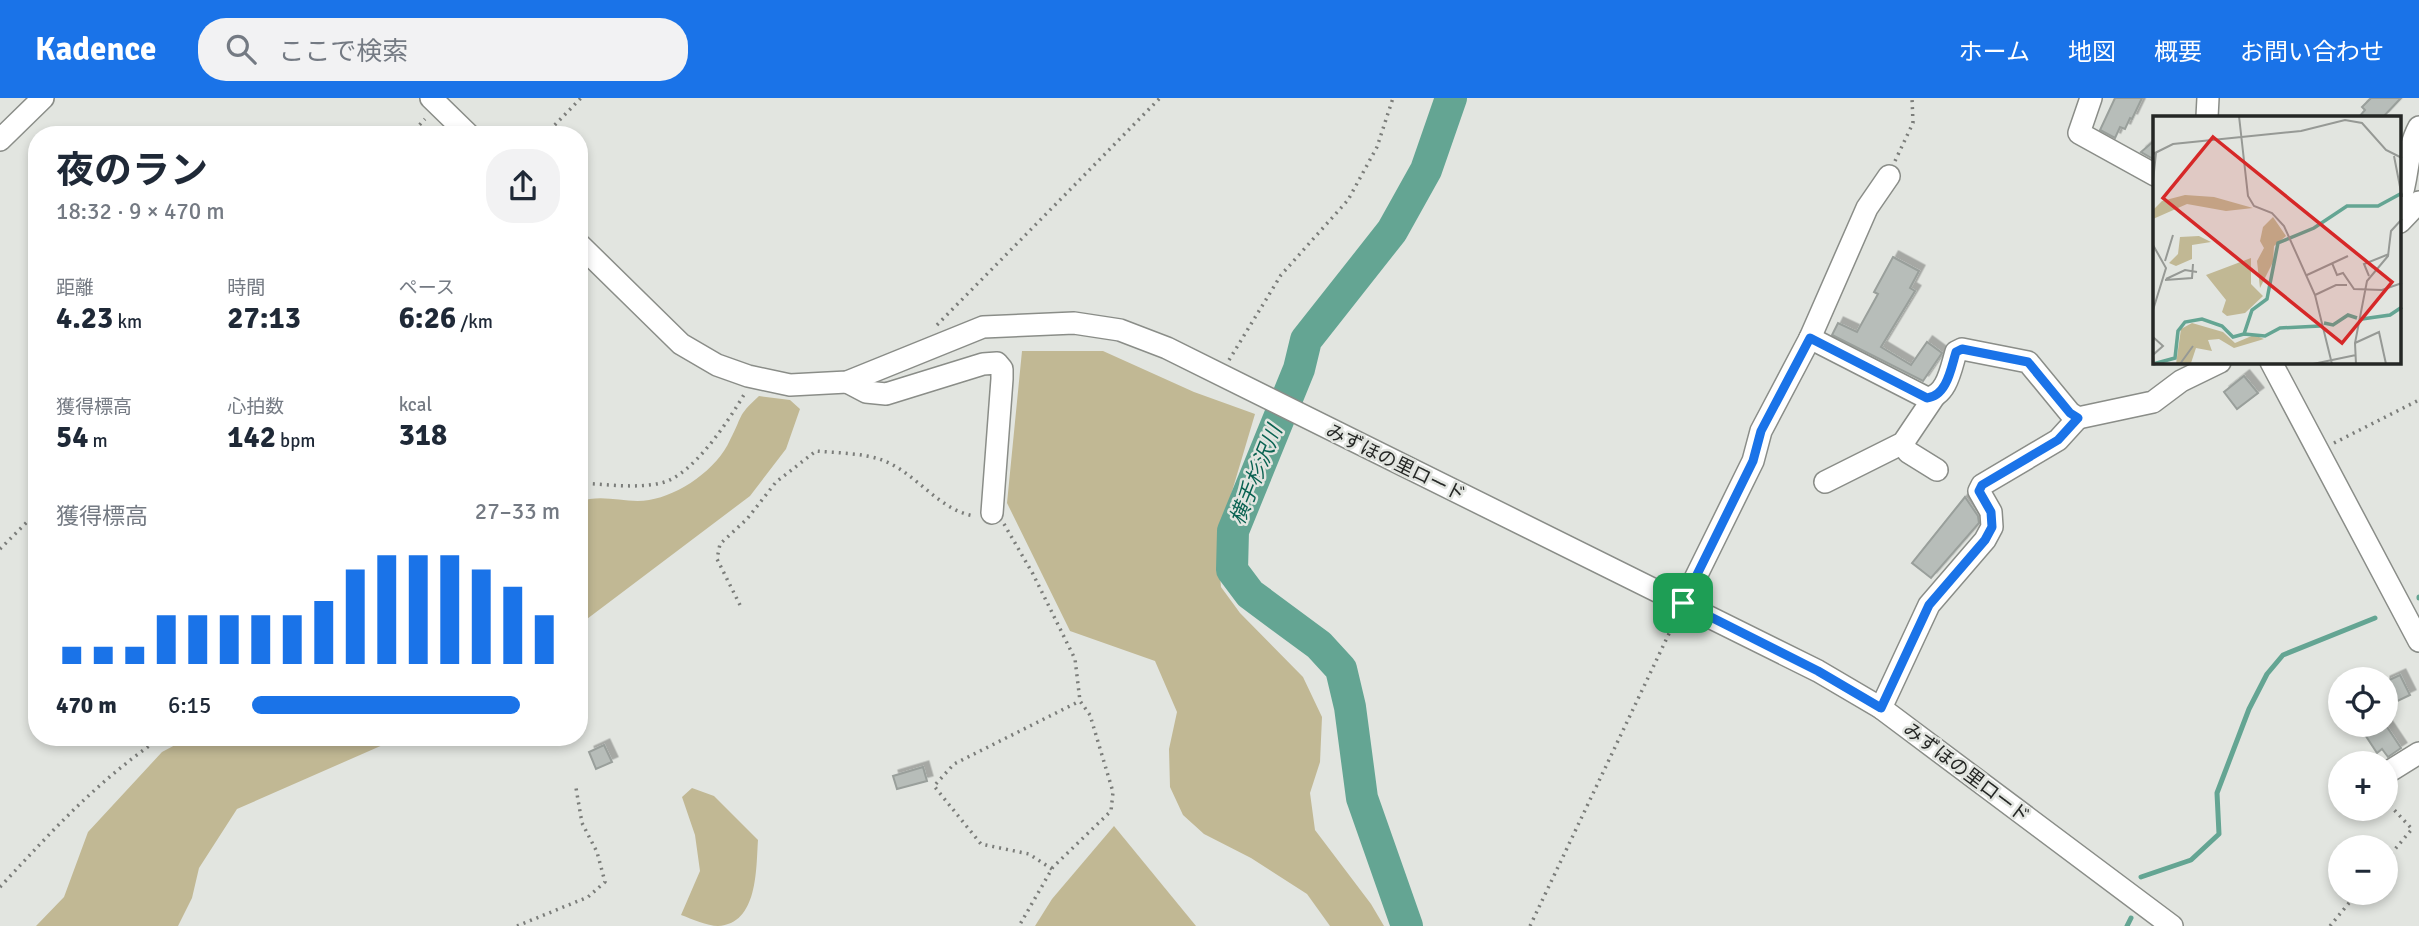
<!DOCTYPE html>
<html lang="ja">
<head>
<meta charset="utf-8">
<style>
	body { margin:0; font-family:Signika,"Noto Sans JP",sans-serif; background:#f2f2f3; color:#1f2937; height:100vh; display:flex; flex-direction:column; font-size:26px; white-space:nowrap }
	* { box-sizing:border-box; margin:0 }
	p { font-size:23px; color:#747a83 }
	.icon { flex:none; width:38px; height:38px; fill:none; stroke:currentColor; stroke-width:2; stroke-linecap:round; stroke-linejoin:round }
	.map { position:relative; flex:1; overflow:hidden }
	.side { position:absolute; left:28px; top:28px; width:560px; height:620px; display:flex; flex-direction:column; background:#fff; border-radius:28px; box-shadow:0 4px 10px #0003 }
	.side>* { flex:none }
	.fabs { position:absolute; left:2328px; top:569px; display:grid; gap:14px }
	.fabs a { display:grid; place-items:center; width:70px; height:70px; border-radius:50%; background:#fff; box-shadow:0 4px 10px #0003; font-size:35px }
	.pin { position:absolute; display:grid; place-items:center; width:60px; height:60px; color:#fff; margin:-30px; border-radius:14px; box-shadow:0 4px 10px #0006 }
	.round { display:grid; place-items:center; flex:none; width:74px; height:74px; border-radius:28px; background:#f2f2f3 }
	.headline { display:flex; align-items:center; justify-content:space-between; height:119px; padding:0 28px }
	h1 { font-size:38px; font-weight:700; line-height:52px }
	.metrics { display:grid; grid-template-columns:repeat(3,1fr); gap:10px; height:119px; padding:7px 28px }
	.metrics div { display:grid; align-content:center }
	.metrics b { font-size:30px; font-weight:700 }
	.metrics small { font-size:19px; font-weight:400 }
	.metrics p { font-size:19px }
	.chart { height:196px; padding:14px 28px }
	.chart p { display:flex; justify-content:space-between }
	.chart svg { width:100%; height:126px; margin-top:7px; stroke:#1a73e8; stroke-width:6 }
	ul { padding:0 28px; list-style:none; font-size:23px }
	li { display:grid; grid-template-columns:112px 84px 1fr; align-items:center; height:52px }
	li i { height:18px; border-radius:9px; background:#1a73e8 }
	header { display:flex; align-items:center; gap:42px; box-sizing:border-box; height:98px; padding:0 35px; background:#1a73e8; color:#fff }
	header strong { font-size:33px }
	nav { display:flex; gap:38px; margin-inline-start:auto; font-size:24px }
	.search { width:490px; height:63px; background:#f2f2f3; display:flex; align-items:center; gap:18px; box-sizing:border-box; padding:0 24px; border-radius:28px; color:#747a83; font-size:26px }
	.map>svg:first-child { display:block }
	.green { fill:#c1b894 }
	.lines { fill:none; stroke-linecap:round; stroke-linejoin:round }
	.stream { stroke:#64a593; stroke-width:5 }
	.river { stroke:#64a593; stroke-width:32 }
	.building { fill:#b7bdb9; stroke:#999f9b; stroke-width:2; filter:url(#shadow) }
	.minor-casing { stroke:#8a8d88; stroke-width:24 }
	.path { stroke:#7b7d7a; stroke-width:3.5; stroke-dasharray:2 5; stroke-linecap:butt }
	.minor { stroke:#fff; stroke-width:21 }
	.route-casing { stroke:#fff; stroke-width:14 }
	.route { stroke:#1a73e8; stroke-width:9 }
	.labels { text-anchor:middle; stroke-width:5; stroke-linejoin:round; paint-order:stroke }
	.street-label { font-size:19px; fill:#252725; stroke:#e2e5e0 }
	.water-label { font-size:21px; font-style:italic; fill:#096251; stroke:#e2e5e0 }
	.inset-river { fill:none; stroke:#64a593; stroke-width:3.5 }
	.inset-road { fill:none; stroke:#969995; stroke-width:2 }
	.view { fill:#d62828; fill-opacity:0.15; stroke:#d62828; stroke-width:3.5 }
	.inset-edge { fill:none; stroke:#252725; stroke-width:3.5 }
</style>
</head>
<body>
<header>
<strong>Kadence</strong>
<div class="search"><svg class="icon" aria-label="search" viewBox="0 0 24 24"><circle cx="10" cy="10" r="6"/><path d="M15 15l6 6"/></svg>ここで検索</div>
<nav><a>ホーム</a><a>地図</a><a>概要</a><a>お問い合わせ</a></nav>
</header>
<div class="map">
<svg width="2419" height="828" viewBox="0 0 2419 828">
	<defs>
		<filter id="shadow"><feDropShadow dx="5.5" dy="-5.5" stdDeviation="0" flood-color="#0004"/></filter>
	</defs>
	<rect width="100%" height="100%" fill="#e2e5e0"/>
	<g class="green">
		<polygon points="1022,253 1103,253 1194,294 1255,316 1217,444 1221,489 1240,515 1303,579 1322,619 1320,664 1310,695 1315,732 1371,806 1384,828 1330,828 1307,796 1251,760 1204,736 1183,717 1170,689 1169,651 1177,614 1155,563 1070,533 1007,405"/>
		<path d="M759,298L790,302L800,311L786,351L750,398L579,527V404C602,395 626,406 649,402C680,397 717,371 730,342C743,318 736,319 759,298Z"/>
		<polygon points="190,639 401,639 237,711 199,770 192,800 178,828 36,828 64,799 88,734 162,654"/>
		<path d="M692,690L714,698L758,742C756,771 758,826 718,828C707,828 692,821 681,817L700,773L695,737L682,699Z"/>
		<polygon points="1114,728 1196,828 1035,828 1052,801"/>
	</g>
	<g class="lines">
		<g class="stream">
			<polyline points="2419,500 2419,499"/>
			<polyline points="2141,779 2191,762 2219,736 2217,695 2249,611 2267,576 2283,557 2375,520"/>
			<polyline points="2127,828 2131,820"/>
		</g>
		<polyline class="river" points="1407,828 1362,700 1350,609 1341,571 1319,547 1250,496 1232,472 1233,433 1299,271 1306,242 1392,133 1426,72 1451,0"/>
	</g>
	<g class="building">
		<polygon points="2115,0 2142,0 2132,21 2130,20 2125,31 2120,29 2115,40 2100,32"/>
		<polygon points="2371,0 2401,0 2383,19 2359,19 2365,12 2362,9"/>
		<polygon points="2155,42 2155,62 2141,54"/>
		<polygon points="1893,159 1919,173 1910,190 1915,193 1881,249 1911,267 1927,244 1942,255 1923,283 1832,237 1838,225 1857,234 1878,196 1874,194"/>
		<polygon points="2244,278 2258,295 2237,311 2224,294"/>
		<polygon points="1965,399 1978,418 1979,425 1931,480 1912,465"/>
		<polygon points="2400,577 2410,597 2385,609 2385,584"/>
		<polygon points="2358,626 2385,626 2401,650 2388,659 2382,651 2377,655"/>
		<polygon points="604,647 612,664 596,671 589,654"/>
		<polygon points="923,669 927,683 897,691 893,678"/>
	</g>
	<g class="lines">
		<defs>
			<g id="minor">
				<polyline points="431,0 469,37"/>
				<polyline points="2091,0 2079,35 2155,77"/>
				<polyline points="2207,19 2208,0"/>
				<polyline points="0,42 43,0"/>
				<path d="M2400,103C2409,78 2406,53 2419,29"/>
				<polyline points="2400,124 2419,104"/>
				<polyline points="579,146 681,246 717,267 748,278 790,287 847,284 983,229 1074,225 1120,232 1167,250 1818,573 1881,610 2172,828"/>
				<path d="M1810,240L1927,300C1947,298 1951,270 1956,254L1962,251L2028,264L2070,315L2078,320L2153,304L2181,283L2220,264"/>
				<polyline points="2271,264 2419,543"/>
				<polyline points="847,284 866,294 886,296 983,266 997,265 1002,271 1002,281 992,415"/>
				<polyline points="1903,345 1908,354 1937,372"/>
				<polyline points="1825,384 1903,345 1934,299"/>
				<polyline points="1683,505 1753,363 1761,333 1810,240 1867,110 1889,78"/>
				<polyline points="1881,610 1929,507 1985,442 1992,429 1991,414 1979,393 1982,387 2058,342 2078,320"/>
				<polyline points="2385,676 2419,655"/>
			</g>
		</defs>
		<use href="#minor" class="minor-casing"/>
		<g class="path">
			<polyline points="410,37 425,21"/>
			<polyline points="545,37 581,0"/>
			<polyline points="1895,63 1913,25 1912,0"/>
			<polyline points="937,227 1160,0"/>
			<polyline points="1229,262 1281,177 1348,102 1377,49 1393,0"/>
			<polyline points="2334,345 2419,302"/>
			<path d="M579,385C606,386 635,391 661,385C693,378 729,322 745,295"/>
			<polyline points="1004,426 1033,476 1075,561 1080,603 1090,617 1113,694 1111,713 1053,769 1019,828"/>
			<polyline points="0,451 37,414"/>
			<path d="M740,507L717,461L720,446L747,421L776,384L816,353C837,355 863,355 882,362C917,375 939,413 975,418"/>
			<polyline points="2385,702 2412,731 2385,763"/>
			<polyline points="1052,771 1029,756 981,746 934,688 954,666 1080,603"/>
			<path d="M0,789C53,732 97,683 162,639"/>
			<polyline points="517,828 588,799 605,784 597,754 582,725 576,690"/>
			<polyline points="1530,828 1675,523"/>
			<polyline points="2330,828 2358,794"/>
		</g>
		<use href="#minor" class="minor"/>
	</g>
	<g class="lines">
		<defs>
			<path id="route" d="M1810,240L1927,300C1947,298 1951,270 1956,254L1962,251L2028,264L2070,315L2078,320L2058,342L1982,387L1979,393L1991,414L1992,429L1985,442L1929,507L1881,610L1818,573L1683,505L1753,363L1761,333Z"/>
		</defs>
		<use href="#route" class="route-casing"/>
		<use href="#route" class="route"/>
	</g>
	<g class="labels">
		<g class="street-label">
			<text transform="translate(1396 364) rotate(26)" y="7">みずほの里ロード</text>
			<text transform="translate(1967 674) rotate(37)" y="7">みずほの里ロード</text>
		</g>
		<g class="water-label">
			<text transform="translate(1256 377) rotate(-68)" y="7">横手杉沢川</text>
		</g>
	</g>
	<g transform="translate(2153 18)">
		<rect width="248" height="248" fill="#e2e5e0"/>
		<path d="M32,79L61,81L100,92L73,95L34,88L0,103V94L9,85ZM120,101L133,120L121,130L120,146L107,172L104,145L111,132L107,125L110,111ZM46,120L58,126L39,129V143L23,150L16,147L25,138L27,121ZM98,142V168L110,180L92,197L74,200L69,196L73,184L53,159ZM39,207L70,216L82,227L101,219L111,223L81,232L66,223L55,224L59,235L43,232L38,247L23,248L28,213Z" fill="#c1b894"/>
		<path class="inset-river" d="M209,203L237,199L249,191M171,207L180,209L195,199L204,202M91,218L112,220L127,212L167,210M0,248L22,242L25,215L32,206L49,203L69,210L80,221L91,218L99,194L114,183L125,127L161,112L194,90H225L249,77"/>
		<path class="inset-road" d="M86,0L95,80L101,90L119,97L131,110L162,179L179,248M0,38L20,28L148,15L192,4L209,7L233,34L249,42M241,40L249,81M0,65L3,37M0,129L13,152L0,194M12,145L20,119M179,147L184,159L190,157L201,173L229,174L249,167M154,159L195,140M216,160L211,148L236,138M13,163L32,154L44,156M12,164L39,162L40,148M162,179L183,169H194M0,221L10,230L0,239L1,248M202,227L226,216L233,248M27,248L40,230M160,248L203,239M203,248L202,227L214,165L235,140L238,115L249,103"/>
		<path class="view" d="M60,21L239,166L189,227L10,82Z"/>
		<rect width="248" height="248" class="inset-edge"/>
	</g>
</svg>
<div class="fabs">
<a><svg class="icon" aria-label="locate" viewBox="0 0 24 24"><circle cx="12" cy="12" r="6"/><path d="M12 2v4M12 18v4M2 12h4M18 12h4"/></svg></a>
<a>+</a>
<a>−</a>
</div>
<div class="pin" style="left:1683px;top:505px;background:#1e9e55"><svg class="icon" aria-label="arrive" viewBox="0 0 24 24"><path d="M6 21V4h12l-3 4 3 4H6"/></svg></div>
<section class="side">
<div class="headline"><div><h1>夜のラン</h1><p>18:32 · 9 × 470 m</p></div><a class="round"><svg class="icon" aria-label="share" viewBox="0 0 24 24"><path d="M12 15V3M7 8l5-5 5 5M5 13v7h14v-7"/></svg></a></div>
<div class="metrics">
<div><p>距離</p><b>4.23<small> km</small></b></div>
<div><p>時間</p><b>27:13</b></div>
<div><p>ペース</p><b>6:26<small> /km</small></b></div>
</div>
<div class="metrics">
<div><p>獲得標高</p><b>54<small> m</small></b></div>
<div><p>心拍数</p><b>142<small> bpm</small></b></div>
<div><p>kcal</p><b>318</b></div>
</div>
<div class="chart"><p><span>獲得標高</span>27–33 m</p>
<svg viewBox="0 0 160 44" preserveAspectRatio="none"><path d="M5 44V38M15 44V38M25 44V38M35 44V27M45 44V27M55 44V27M65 44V27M75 44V27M85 44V22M95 44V11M105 44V6M115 44V6M125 44V6M135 44V11M145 44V17M155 44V27"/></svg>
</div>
<ul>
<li><b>470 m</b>6:15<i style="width:87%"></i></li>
</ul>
</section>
</div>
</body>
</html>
